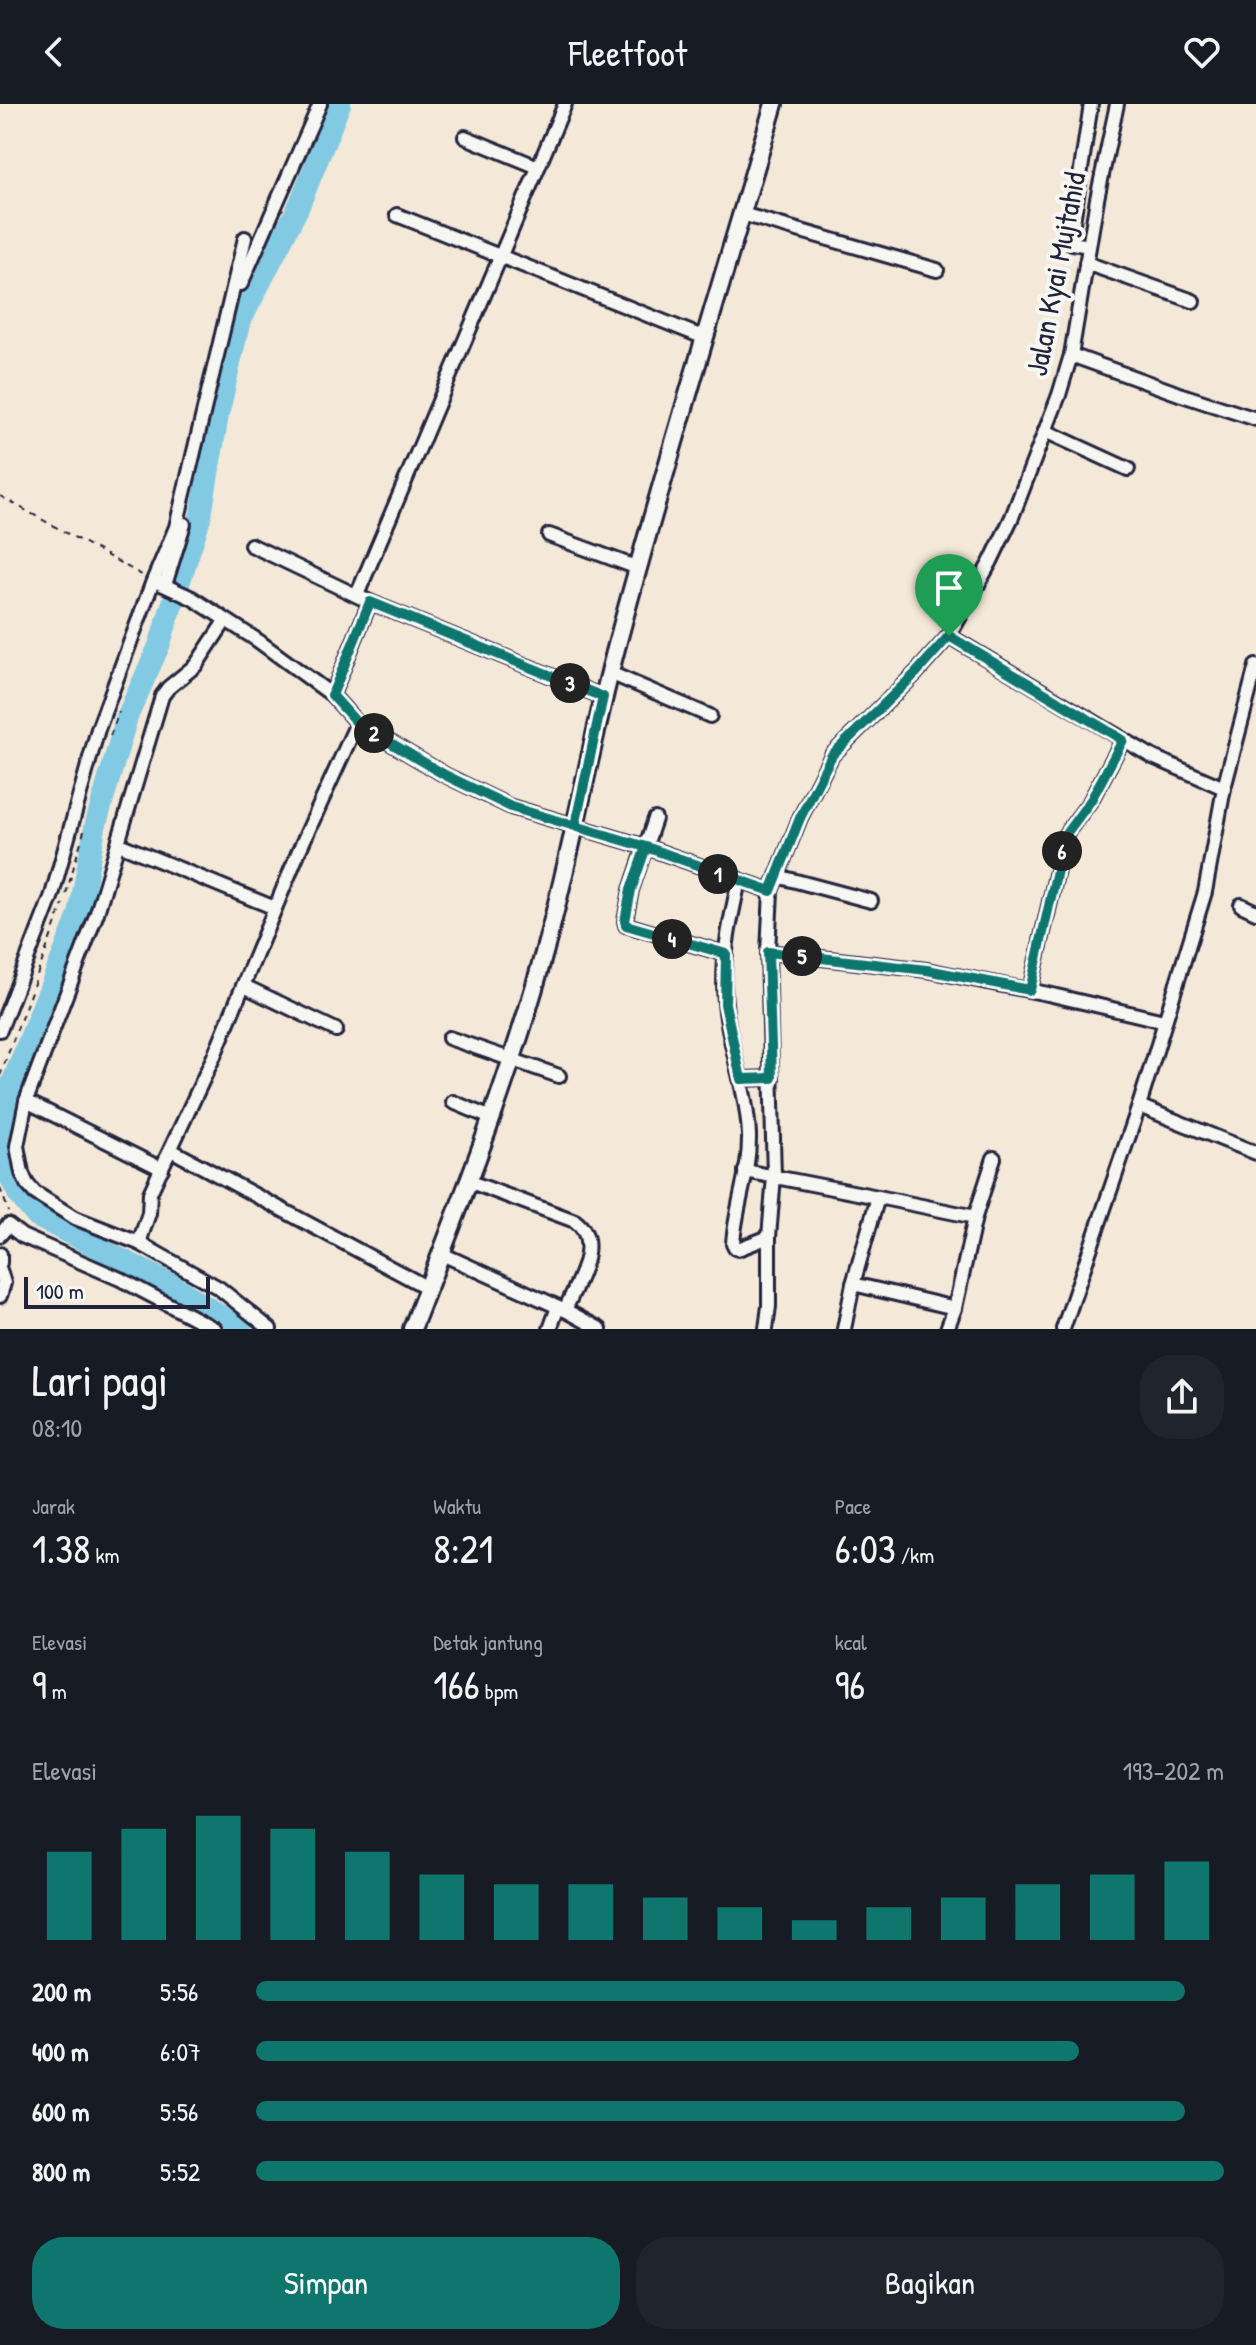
<!DOCTYPE html>
<html lang="id">
<head>
<meta charset="utf-8">
<style>
	body { margin:0; font-family:"Patrick Hand",sans-serif; background:#20242c; color:#f1f3f6; height:100vh; display:flex; flex-direction:column; font-size:30px; white-space:nowrap }
	* { box-sizing:border-box; margin:0 }
	p { font-size:26px; color:#9ea1a6 }
	.icon { flex:none; width:44px; height:44px; fill:none; stroke:currentColor; stroke-width:2; stroke-linecap:round; stroke-linejoin:round }
	.map { position:relative; height:1225px; overflow:hidden }
	.side { display:flex; flex-direction:column; background:#171b24; flex:1 }
	.side>* { flex:none }
	.scale { position:absolute; left:24px; bottom:20px; width:186px; box-sizing:border-box; padding-left:8px; border:4px solid #22223b; border-top:0; font-size:22px; line-height:28px; white-space:nowrap; color:#22223b; -webkit-text-stroke:6px #f6f6f2; paint-order:stroke }
	.pin { position:absolute; display:grid; place-items:center; width:68px; height:68px; color:#fff; margin:-82px -34px; border-radius:50% 50% 50% 0; rotate:-45deg; box-shadow:0 0 8px #0007 }
	.pin .icon { rotate:45deg }
	.km { position:absolute; width:40px; height:40px; margin:-20px; border-radius:50%; background:#222; color:#fff; font-size:22px; line-height:40px; text-align:center }
	.round { display:grid; place-items:center; flex:none; width:84px; height:84px; border-radius:32px; background:#20242c }
	.headline { display:flex; align-items:center; justify-content:space-between; height:136px; padding:0 32px }
	h1 { font-size:44px; font-weight:600; line-height:60px }
	.stats { display:grid; grid-template-columns:repeat(3,1fr); gap:12px; height:136px; padding:8px 32px }
	.stats div { display:grid; align-content:center }
	.stats b { font-size:40px; font-weight:600 }
	.stats small { font-size:22px; font-weight:400 }
	.stats p { font-size:22px }
	.chart { height:224px; padding:16px 32px }
	.chart p { display:flex; justify-content:space-between }
	.chart svg { width:100%; height:144px; margin-top:8px; stroke:#0f766e; stroke-width:6 }
	.primary-button { display:flex; gap:16px; margin-top:auto; padding:16px 32px }
	.primary-button a { flex:1; height:92px; border-radius:32px; background:#0f766e; color:#fff; font-size:32px; font-weight:600; line-height:92px; text-align:center }
	.primary-button a+a { background:#20242c; color:#f1f3f6 }
	ul { padding:0 32px; list-style:none; font-size:26px }
	li { display:grid; grid-template-columns:128px 96px 1fr; align-items:center; height:60px }
	li i { height:20px; border-radius:10px; background:#0f766e }
	header { display:flex; justify-content:space-between; align-items:center; height:104px; padding:0 32px; background:#171b24; font-size:36px; font-weight:600 }
	.map>svg:first-child { display:block }
	.lines { fill:none; stroke-linecap:round; stroke-linejoin:round }
	.river { stroke:#82cae3; stroke-width:22 }
	.minor-casing { stroke:#22223b; stroke-width:18 }
	.tertiary-casing { stroke:#22223b; stroke-width:22 }
	.path { stroke:#22223b; stroke-width:2; stroke-dasharray:6 6; stroke-linecap:butt }
	.minor { stroke:#f6f6f2; stroke-width:12 }
	.tertiary { stroke:#f6f6f2; stroke-width:16 }
	.route-casing { stroke:#fff; stroke-width:16 }
	.route { stroke:#0f766e; stroke-width:10 }
	.labels { text-anchor:middle; stroke-width:8; stroke-linejoin:round; paint-order:stroke }
	.street-label { font-size:30px; fill:#22223b; stroke:#f6f6f2 }
</style>
</head>
<body>
<header><svg class="icon" aria-label="back" viewBox="0 0 24 24"><path d="M15 5l-7 7 7 7"/></svg>Fleetfoot<svg class="icon" aria-label="heart" viewBox="0 0 24 24"><path d="M12 20l-8-8c-3-5 5-10 8-4 3-6 11-1 8 4z"/></svg></header>
<div class="map">
<svg width="1256" height="1225" viewBox="0 0 1256 1225">
	<rect width="100%" height="100%" fill="#f4e9d9"/>
	<filter id="ink" filterUnits="userSpaceOnUse"><feTurbulence type="fractalNoise" baseFrequency=".0125" numOctaves="2"/><feDisplacementMap in="SourceGraphic" scale="16" xChannelSelector="R" yChannelSelector="G"/><feConvolveMatrix kernelMatrix="1 2 1 2 8 2 1 2 1" color-interpolation-filters="sRGB"/></filter>
	<g filter="url(#ink)">
		<g class="lines">
			<polyline class="river" points="241,1225 171,1180 37,1113 19,1091 5,1063 1,1038 11,982 79,811 95,723 127,613 159,542 201,411 218,311 239,220 298,104 340,0"/>
			<defs>
				<g id="minor">
					<polyline points="465,33 538,63"/>
					<polyline points="742,110 937,166"/>
					<polyline points="397,111 705,234"/>
					<polyline points="1089,142 1072,139 1071,131 1091,0"/>
					<polyline points="1086,159 1193,197"/>
					<polyline points="241,180 320,0"/>
					<polyline points="1071,251 1182,291 1256,315"/>
					<polyline points="1045,327 1128,365"/>
					<polyline points="549,431 638,464"/>
					<polyline points="251,441 370,498 603,593"/>
					<polyline points="157,478 192,494 257,536 332,591"/>
					<polyline points="165,481 184,420"/>
					<polyline points="357,491 565,0"/>
					<polyline points="370,498 332,591 357,619 445,671 511,703 646,743 771,787"/>
					<polyline points="225,517 196,561 168,584 162,592 97,809 26,997 17,1042 22,1069 27,1080 35,1089 75,1114 139,1139 149,1109 150,1089 214,952 298,749 357,619"/>
					<polyline points="949,532 1153,653 1224,684"/>
					<polyline points="610,569 710,612"/>
					<polyline points="655,715 631,786 625,817 626,821 726,850"/>
					<polyline points="119,740 275,804"/>
					<polyline points="777,772 871,797"/>
					<path d="M739,777C730,817 721,857 725,899C729,943 747,986 749,1031C750,1068 735,1104 733,1140L735,1144L738,1145L769,1133"/>
					<polyline points="1241,801 1256,808"/>
					<polyline points="768,848 927,866 1048,890 1164,917"/>
					<polyline points="244,882 336,926"/>
					<polyline points="1030,886 1065,731 1091,696 1123,636"/>
					<polyline points="0,926 52,791 98,625 153,477 176,423 245,134"/>
					<polyline points="449,934 559,972"/>
					<polyline points="741,975 772,974"/>
					<polyline points="26,997 162,1065"/>
					<polyline points="453,998 491,1014"/>
					<polyline points="1139,1002 1256,1049"/>
					<polyline points="171,1046 428,1184"/>
					<polyline points="745,1067 878,1093 853,1180 844,1225"/>
					<path d="M468,1077L575,1117C604,1138 575,1182 565,1206"/>
					<polyline points="878,1093 975,1113"/>
					<polyline points="0,1131 8,1121 22,1132 120,1175 215,1225"/>
					<polyline points="139,1139 219,1184 270,1225"/>
					<polyline points="0,1150 0,1159"/>
					<polyline points="442,1150 565,1206 600,1225"/>
					<polyline points="0,1166 4,1179 0,1192"/>
					<polyline points="853,1180 955,1204 975,1113 994,1054"/>
					<polyline points="550,1225 558,1203"/>
					<polyline points="766,1225 769,1202 769,1133 774,1072 768,848 771,787 800,714 832,651 916,569 949,532 991,457 1012,413 1059,291 1071,251 1097,95 1117,0"/>
					<polyline points="947,1225 955,1204"/>
					<polyline points="1063,1225 1139,1002 1205,788 1224,684 1256,562"/>
				</g>
				<path id="tertiary" d="M412,1225C460,1101 509,977 544,849C573,746 590,640 618,537C666,357 722,179 774,0"/>
			</defs>
			<use href="#minor" class="minor-casing"/>
			<use href="#tertiary" class="tertiary-casing"/>
			<g class="path">
				<polyline points="0,392 142,471"/>
				<polyline points="110,632 119,608"/>
				<polyline points="66,790 84,727"/>
				<polyline points="0,972 63,800"/>
				<polyline points="0,1084 9,1108"/>
			</g>
			<use href="#minor" class="minor"/>
			<use href="#tertiary" class="tertiary"/>
		</g>
	</g>
	<g class="lines" filter="url(#ink)">
		<defs>
			<polyline id="route" points="949,532 916,569 832,651 800,714 771,787 646,743 511,703 445,671 357,619 332,591 370,498 603,593 575,722 646,743 631,786 625,817 626,821 726,850 725,900 741,975 772,974 768,848 927,866 1030,886 1065,731 1091,696 1123,636 949,532"/>
		</defs>
		<use href="#route" class="route-casing"/>
		<use href="#route" class="route"/>
	</g>
	<g class="labels">
		<g class="street-label">
			<text transform="translate(1056 170) rotate(-79)" y="10">Jalan Kyai Mujtahid</text>
		</g>
	</g>
</svg>
<div class="scale">100 m</div>
<div class="pin" style="left:949px;top:532px;background:#1e9e55"><svg class="icon" aria-label="arrive" viewBox="0 0 24 24"><path d="M6 21V4h12l-3 4 3 4H6"/></svg></div>
<b class="km" style="left:718px;top:770px">1</b>
<b class="km" style="left:374px;top:629px">2</b>
<b class="km" style="left:570px;top:579px">3</b>
<b class="km" style="left:672px;top:835px">4</b>
<b class="km" style="left:802px;top:852px">5</b>
<b class="km" style="left:1062px;top:747px">6</b>
</div>
<section class="side">
<div class="headline"><div><h1>Lari pagi</h1><p>08:10</p></div><a class="round"><svg class="icon" aria-label="share" viewBox="0 0 24 24"><path d="M12 15V3M7 8l5-5 5 5M5 13v7h14v-7"/></svg></a></div>
<div class="stats">
<div><p>Jarak</p><b>1.38<small> km</small></b></div>
<div><p>Waktu</p><b>8:21</b></div>
<div><p>Pace</p><b>6:03<small> /km</small></b></div>
</div>
<div class="stats">
<div><p>Elevasi</p><b>9<small> m</small></b></div>
<div><p>Detak jantung</p><b>166<small> bpm</small></b></div>
<div><p>kcal</p><b>96</b></div>
</div>
<div class="chart"><p><span>Elevasi</span>193–202 m</p>
<svg viewBox="0 0 160 44" preserveAspectRatio="none"><path d="M5 44V17M15 44V10M25 44V6M35 44V10M45 44V17M55 44V24M65 44V27M75 44V27M85 44V31M95 44V34M105 44V38M115 44V34M125 44V31M135 44V27M145 44V24M155 44V20"/></svg>
</div>
<ul>
<li><b>200 m</b>5:56<i style="width:96%"></i></li>
<li><b>400 m</b>6:07<i style="width:85%"></i></li>
<li><b>600 m</b>5:56<i style="width:96%"></i></li>
<li><b>800 m</b>5:52<i style="width:100%"></i></li>
</ul>
<div class="primary-button"><a>Simpan</a><a>Bagikan</a></div>
</section>
</body>
</html>
